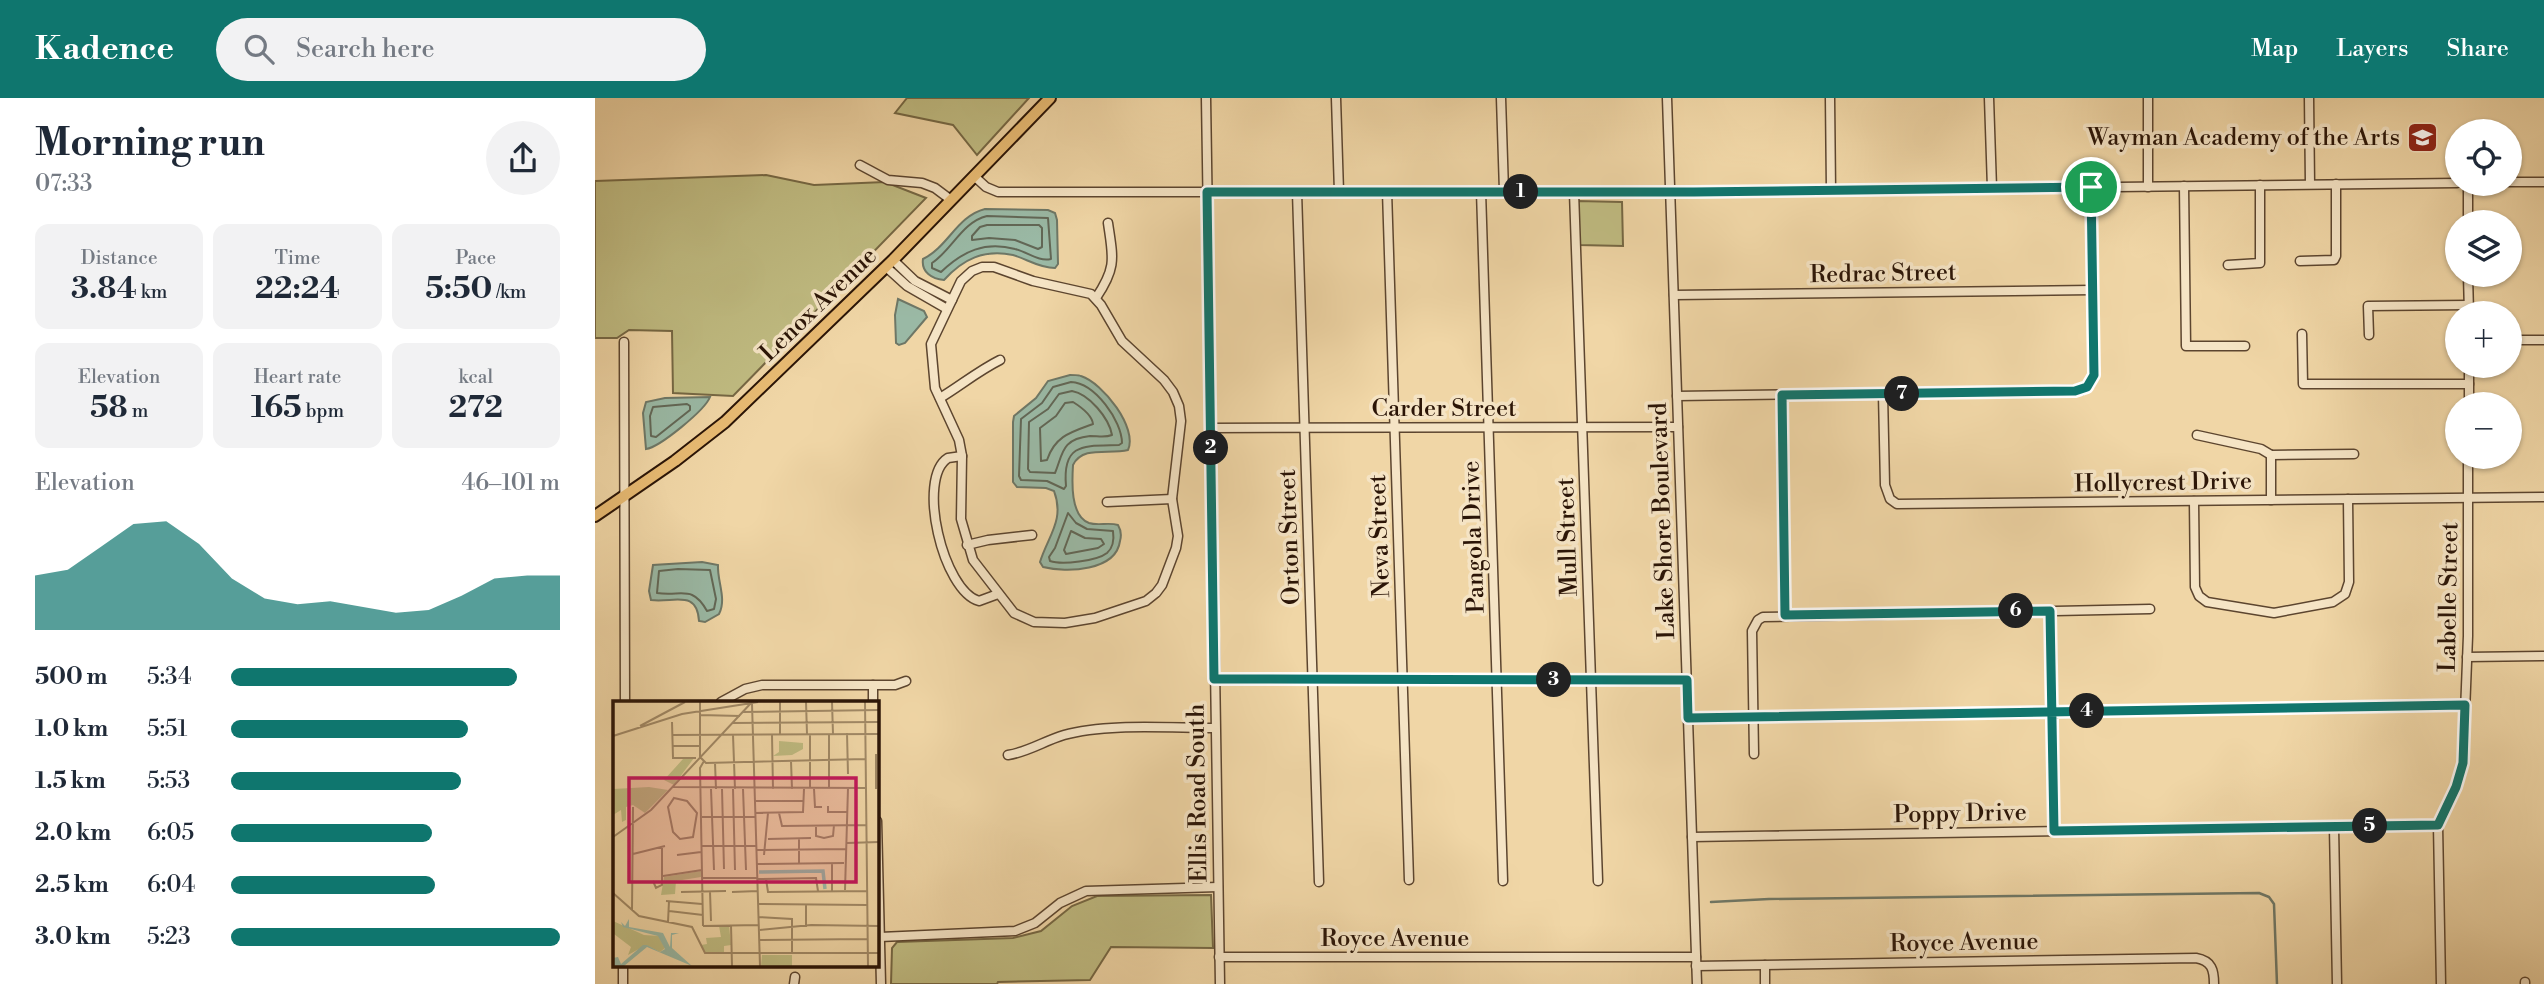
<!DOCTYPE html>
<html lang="en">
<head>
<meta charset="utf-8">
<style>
	body { margin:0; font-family:"Libre Bodoni",serif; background:#f2f2f3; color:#1f2937; height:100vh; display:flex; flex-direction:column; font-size:26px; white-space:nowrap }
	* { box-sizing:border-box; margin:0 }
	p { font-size:23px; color:#747a83 }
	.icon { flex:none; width:38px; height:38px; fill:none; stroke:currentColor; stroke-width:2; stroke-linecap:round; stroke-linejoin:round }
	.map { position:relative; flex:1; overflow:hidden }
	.side { display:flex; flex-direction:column; background:#fff; width:595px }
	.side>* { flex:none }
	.buttons { position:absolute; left:1850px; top:21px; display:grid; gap:14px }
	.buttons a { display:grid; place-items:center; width:77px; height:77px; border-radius:50%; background:#fff; box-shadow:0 2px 5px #0004; font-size:35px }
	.pin { position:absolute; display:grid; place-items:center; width:60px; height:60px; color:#fff; margin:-30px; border:4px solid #fff; border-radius:50%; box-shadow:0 2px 7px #0007 }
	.km { position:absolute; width:35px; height:35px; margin:-18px; border-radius:50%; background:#222; color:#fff; font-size:19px; line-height:35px; text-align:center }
	.round { display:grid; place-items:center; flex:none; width:74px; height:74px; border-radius:37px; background:#f2f2f3 }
	.head { display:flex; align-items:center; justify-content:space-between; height:119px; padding:0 35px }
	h1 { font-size:38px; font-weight:700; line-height:52px }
	.metrics { display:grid; grid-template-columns:repeat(3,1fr); gap:10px; height:119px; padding:7px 35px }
	.metrics div { display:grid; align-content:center; border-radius:14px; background:#f2f2f3; text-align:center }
	.metrics b { font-size:30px; font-weight:700 }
	.metrics small { font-size:19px; font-weight:400 }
	.metrics p { font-size:19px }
	.chart { height:196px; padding:14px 35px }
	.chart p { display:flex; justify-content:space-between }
	.chart svg { width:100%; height:126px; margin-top:7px; fill:#0f766e; opacity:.7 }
	ul { padding:0 35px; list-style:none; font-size:23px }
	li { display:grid; grid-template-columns:112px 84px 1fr; align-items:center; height:52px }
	li i { height:18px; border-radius:9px; background:#0f766e }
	header { display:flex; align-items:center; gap:42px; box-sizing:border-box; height:98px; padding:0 35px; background:#0f766e; color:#fff }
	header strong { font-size:33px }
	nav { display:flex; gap:38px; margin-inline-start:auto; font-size:24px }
	.search { width:490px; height:63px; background:#f2f2f3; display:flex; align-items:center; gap:18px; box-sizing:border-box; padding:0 24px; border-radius:38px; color:#747a83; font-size:26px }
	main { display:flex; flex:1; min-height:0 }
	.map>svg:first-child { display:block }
	.green { fill:#c0bc82; stroke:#766844; stroke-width:2 }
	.water { fill:#9ab9a5; stroke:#6e7766; stroke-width:2 }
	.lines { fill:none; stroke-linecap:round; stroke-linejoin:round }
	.shore { stroke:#626756; stroke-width:2 }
	.stream { stroke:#6e7766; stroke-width:2.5 }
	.minor-casing { stroke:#5c452f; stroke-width:11 }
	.major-casing { stroke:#2b1507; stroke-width:14 }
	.minor { stroke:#f5e4c5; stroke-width:8 }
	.major { stroke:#e8bb73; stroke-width:10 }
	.route-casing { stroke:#fff; stroke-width:14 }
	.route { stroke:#0f766e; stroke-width:9 }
	.labels { text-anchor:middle; stroke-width:7; stroke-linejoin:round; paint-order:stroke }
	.poi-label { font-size:24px; fill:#2b1507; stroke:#f5e4c5; text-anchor:end }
	.street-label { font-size:24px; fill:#2b1507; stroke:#f5e4c5 }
	.inset-river { fill:none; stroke:#9ab9a5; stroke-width:3.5 }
	.inset-road { fill:none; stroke:#a18966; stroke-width:2 }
	.view { fill:#c2185b; fill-opacity:0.15; stroke:#c2185b; stroke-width:3.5 }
	.inset-edge { fill:none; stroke:#2b1507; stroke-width:3.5 }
</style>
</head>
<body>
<header>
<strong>Kadence</strong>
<div class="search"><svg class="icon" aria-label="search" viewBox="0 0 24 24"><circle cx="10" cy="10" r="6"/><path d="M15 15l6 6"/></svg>Search here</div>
<nav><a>Map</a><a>Layers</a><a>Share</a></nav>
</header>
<main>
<section class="side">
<div class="head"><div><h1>Morning run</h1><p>07:33</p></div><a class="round"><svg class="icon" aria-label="share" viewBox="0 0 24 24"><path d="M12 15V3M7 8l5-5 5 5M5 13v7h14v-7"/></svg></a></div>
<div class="metrics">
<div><p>Distance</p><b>3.84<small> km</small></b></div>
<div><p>Time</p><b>22:24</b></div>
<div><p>Pace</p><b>5:50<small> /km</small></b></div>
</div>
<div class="metrics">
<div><p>Elevation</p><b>58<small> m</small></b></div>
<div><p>Heart rate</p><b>165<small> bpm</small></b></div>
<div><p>kcal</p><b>272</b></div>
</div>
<div class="chart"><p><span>Elevation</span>46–101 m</p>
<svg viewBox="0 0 160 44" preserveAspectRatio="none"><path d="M0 44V25L10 23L20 15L30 7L40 6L50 14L60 26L70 33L80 35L90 34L100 36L110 38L120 37L130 32L140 26L150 25L160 25V44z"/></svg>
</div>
<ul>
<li><b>500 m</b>5:34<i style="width:87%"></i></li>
<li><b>1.0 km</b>5:51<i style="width:72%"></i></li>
<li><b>1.5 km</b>5:53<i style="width:70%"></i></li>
<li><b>2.0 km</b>6:05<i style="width:61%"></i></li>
<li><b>2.5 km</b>6:04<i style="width:62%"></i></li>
<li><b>3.0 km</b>5:23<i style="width:100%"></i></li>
</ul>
</section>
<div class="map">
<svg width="1949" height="886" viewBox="0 0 1949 886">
	<rect width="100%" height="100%" fill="#f0d6a6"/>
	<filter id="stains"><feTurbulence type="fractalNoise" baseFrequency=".00286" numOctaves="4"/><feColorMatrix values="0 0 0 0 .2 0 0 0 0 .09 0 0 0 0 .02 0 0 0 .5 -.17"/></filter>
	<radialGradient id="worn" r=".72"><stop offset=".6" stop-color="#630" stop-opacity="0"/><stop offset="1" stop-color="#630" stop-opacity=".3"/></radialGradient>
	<g class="green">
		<polygon points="312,0 434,0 382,57 358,27 300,15"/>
		<polygon points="171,77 219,87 290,84 331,100 138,298 78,295 77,233 34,232 22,240 0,240 0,83"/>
		<polygon points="982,103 1027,104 1028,148 984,147"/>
		<polygon points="616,797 618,850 516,849 495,882 403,884 402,886 296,886 297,850 302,844 418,840 446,833 477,808 502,798"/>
	</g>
	<g class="water">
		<path d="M390,111L453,112L460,115L462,122L463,166L460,170C444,170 432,161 418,157C389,151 368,161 349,182C337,181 326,174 328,161C353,149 362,118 390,111Z"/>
		<polygon points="303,201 329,213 332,219 310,245 304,247 301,245 300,217"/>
		<path d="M475,277C476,277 486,277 486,278C508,285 543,330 533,352C514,357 488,347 478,367C477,383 475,418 494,425C503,428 514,424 523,427C526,432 527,436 525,443C521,473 472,475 448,469L445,464C453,438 470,422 459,393L451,390L422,389L418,384V324L419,318L441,300L453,283Z"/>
		<path d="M115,299C110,312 65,349 51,351L48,315L51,304L70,300Z"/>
		<path d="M107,464L123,467C122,483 132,501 124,516L110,524L104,523C102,491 79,505 56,502L54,493L58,467Z"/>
	</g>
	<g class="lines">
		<g class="shore">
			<path d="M392,118L453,120L456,161C443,164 433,154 420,151C390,143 368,153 346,174L337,170V165C357,152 367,124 392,118Z"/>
			<polygon points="392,127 444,127 447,130 447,149 443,151 420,142 394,140 377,142 377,138 385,129"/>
			<path d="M476,284C500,285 527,323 527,345L524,347C490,348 467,344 471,388L469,391L452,383L426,382L424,378L426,321L447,305L458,289Z"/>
			<path d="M477,293C494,296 514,320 517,337C510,340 503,338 495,338C466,341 468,356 460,375L435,374L433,371L434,324L453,311L464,296Z"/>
			<path d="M478,304C486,309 497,317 498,326C476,334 460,338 452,362L446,363L445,330L461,318L470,305Z"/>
			<polygon points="92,306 95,308 95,312 61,339 56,338 55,318 58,309"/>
			<path d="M473,415L481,425L492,431L518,433C519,440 519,449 512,455C502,463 467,467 455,463L454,459L460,450Z"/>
			<polygon points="476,433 490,440 506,441 509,446 503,450 471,456 469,452"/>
			<path d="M83,471L115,472L121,501L119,511L112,513C97,486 86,499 62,495L64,473Z"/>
		</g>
		<polyline class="stream" points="1116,804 1174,801 1664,795 1674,799 1679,806 1682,886"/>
		<defs>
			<g id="minor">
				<polyline points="611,0 625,886"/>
				<polyline points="741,0 744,94"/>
				<polyline points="906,0 909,93"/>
				<polyline points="1072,0 1102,886"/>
				<polyline points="1235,0 1236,92"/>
				<polyline points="1394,0 1397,90"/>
				<polyline points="1553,0 1553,89"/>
				<polyline points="1714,0 1715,86"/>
				<polyline points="265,67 293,82 327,85 340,90 356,102"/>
				<polyline points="379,78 391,89 403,94 1099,94 1862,85"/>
				<polyline points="1914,84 1949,84"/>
				<polyline points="1873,86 1873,124"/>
				<polyline points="1589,88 1591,248 1650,248"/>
				<polyline points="792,93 814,782"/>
				<polyline points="886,93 908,783"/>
				<polyline points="702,94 724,784"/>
				<polyline points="979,94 1003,783"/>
				<polyline points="298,162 320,183 357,202"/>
				<polyline points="1705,163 1739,162 1741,158 1741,86"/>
				<polyline points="1633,167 1665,165 1665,87"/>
				<polyline points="291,169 312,188 352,211"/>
				<polygon points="387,169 399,169 438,183 496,196 506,207 527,243 569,282 578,294 584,308 586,323 577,401 583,438 581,450 567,487 561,495 551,503 500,520 470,525 439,524 419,515 378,462 366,421 367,358 364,342 340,290 336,246 366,183 377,173"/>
				<polyline points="1873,177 1874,215"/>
				<polyline points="1079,197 1498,192"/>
				<path d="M501,200C522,169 518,160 513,125"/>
				<polyline points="1707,236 1708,286 1874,286"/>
				<polyline points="1774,237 1773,208 1873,207"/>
				<polyline points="1914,242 1949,242"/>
				<polyline points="29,244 30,604"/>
				<polyline points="1288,296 1290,387 1295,401 1302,406 1949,399"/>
				<polyline points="1187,297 1190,517"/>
				<polyline points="1082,298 1487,292 1495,286 1499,277 1496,89"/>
				<path d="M345,300C365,288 383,273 405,262"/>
				<polyline points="1874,306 1874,268"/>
				<polyline points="615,330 1083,329"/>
				<polyline points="1602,337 1666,351 1676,357"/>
				<polyline points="1676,357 1759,356"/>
				<polyline points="1676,357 1676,402"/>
				<path d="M367,358L353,360C321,380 348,493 384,503L403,496"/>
				<polyline points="1599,403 1600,489 1604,498 1612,504 1679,515 1738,504 1750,496 1754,484 1753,401"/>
				<polyline points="512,404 577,401"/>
				<polyline points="372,447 393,442 437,437"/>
				<polyline points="1456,513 1459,733"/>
				<polyline points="1872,559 1949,558"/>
				<polyline points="619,581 1092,581"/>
				<polyline points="278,587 278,604"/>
				<polyline points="126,604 150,591 167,587 300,587 311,583"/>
				<polyline points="1093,620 1870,607"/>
				<polyline points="1159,656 1157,533 1163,522 1168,519 1555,511"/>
				<path d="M413,657C433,654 449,643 469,637C510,625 575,630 619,630"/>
				<polyline points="282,723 286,886"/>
				<polyline points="1739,729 1742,886"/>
				<polyline points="1097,739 1843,727"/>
				<polyline points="285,839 420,833 440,825 465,805 491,793 623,789"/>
				<polyline points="624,859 1101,859"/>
				<polyline points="1170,867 1170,886"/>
				<path d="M1101,868L1601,860C1617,863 1619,872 1619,886"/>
				<polyline points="28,886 28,867"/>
				<polyline points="199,886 200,879"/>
				<polyline points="1846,886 1843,727 1861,689 1868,665 1873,538 1873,359"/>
				<polyline points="1930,886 1930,884"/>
			</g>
			<polyline id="major" points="0,418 80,363 130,324 298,162 455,0"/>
		</defs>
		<use href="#minor" class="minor-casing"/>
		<use href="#major" class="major-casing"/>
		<use href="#minor" class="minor"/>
		<use href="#major" class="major"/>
	</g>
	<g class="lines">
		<defs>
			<polyline id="route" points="1496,89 1099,94 612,94 619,581 1092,582 1093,620 1870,607 1868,665 1861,689 1843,727 1459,733 1455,513 1190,517 1187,297 1480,293 1492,289 1499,277 1496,89"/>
		</defs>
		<use href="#route" class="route-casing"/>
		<use href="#route" class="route"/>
	</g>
	<defs>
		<symbol id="school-square" viewBox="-11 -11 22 22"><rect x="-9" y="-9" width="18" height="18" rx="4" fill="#8f2418" stroke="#f5e4c5"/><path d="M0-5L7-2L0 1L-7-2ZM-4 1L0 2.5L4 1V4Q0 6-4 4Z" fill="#fff"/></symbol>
	</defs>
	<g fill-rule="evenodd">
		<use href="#school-square" x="1810" y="22" width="35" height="35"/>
	</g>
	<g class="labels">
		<g class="poi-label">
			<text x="1805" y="47">Wayman Academy of the Arts</text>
		</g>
		<g class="street-label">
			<text transform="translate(1288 175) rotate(-1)" y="8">Redrac Street</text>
			<text transform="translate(223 206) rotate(-44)" y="8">Lenox Avenue</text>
			<text x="849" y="318">Carder Street</text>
			<text transform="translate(1568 384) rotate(-1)" y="8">Hollycrest Drive</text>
			<text transform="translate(1067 423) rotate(-92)" y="8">Lake Shore Boulevard</text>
			<text transform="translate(784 438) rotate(-92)" y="8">Neva Street</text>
			<text transform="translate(694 439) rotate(-92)" y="8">Orton Street</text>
			<text transform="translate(878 439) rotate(-92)" y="8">Pangola Drive</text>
			<text transform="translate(972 439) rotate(-92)" y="8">Mull Street</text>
			<text transform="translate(1853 499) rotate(-89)" y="8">Labelle Street</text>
			<text transform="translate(602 695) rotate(-91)" y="8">Ellis Road South</text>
			<text transform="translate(1365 715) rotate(-1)" y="8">Poppy Drive</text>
			<text x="800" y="848">Royce Avenue</text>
			<text transform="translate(1369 844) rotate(-1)" y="8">Royce Avenue</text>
		</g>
	</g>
	<g transform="translate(18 603)">
		<rect width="266" height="266" fill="#f0d6a6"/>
		<path d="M166,40L190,42V48L179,54L160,55L166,51ZM81,57L61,84L51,79L70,58ZM36,86L55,89L32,112L20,104L13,106V119L9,121L8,109L0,114V88ZM88,170V176L63,180L62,193L48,194L51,176ZM0,220L31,234L46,235L52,247L47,251L33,244L15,254L18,246L1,233ZM116,224L118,244L111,245V252H93L88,244L94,243L93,237L108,236L106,225ZM149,254H179V265H148Z" fill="#c0bc82"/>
		<path d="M16,218V226L50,232L57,246L58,232H66L59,234V247L79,265L34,246L11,265H0V257L5,256L8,263L30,244H34L47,251L52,248L45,235L10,226L8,221L12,225Z" fill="#9ab9a5"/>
		<path class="inset-river" d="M146,171L210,170L212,188"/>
		<path class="inset-road" d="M87,1V56L93,62L252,58M167,1V33M193,1L194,33M219,1L220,33M252,1L255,265M139,3L147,265M130,11L266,9M87,14L127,15M59,21L60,57H83M120,22L266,21M27,25L72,1M234,32L235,73M197,33V87M216,33V87M59,34L266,33M120,34L122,88M159,34L160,88M0,35L69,13L145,1M60,45H87M263,53V88M178,60L179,88M102,62L103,88M60,86L253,87M98,88L101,169M109,88L111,168M120,88L122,169M130,88L133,169M201,88L202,106H209M61,97L74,100L84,112L80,136L67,138L60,131L55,106ZM142,100H191M215,105V111H235M142,112L190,111L191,88M166,112L169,125L253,124M89,116H142M203,124V135L211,137L220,135L221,124M0,136L38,109L139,1M186,137V163M155,138L198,137M234,142L266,141M88,145H143M144,149L234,148M20,153L52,145M64,154L88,151M151,154L155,112M219,162V190M144,163L231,162M50,175L89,169M89,177H145M145,178L203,177L205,190M153,178L155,191L254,190M40,180L43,187L49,184V146M232,189L235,87M68,191L113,190M97,191L98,220M119,191L145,190M0,192L26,215L79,226L92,252H266M53,200L89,203M145,203L254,204M193,204V226M19,209L20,106M56,210L90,214M146,216L179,218V252M55,221L56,200M118,224L119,265M90,225L87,67L91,60M90,225L146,224M147,229L198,224L266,225M147,239L254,238"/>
		<path class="view" d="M16,77H243V181H16Z"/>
		<rect width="266" height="266" class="inset-edge"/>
	</g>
	<rect width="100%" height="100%" filter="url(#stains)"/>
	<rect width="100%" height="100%" fill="url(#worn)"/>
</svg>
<div class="buttons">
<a><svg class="icon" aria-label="locate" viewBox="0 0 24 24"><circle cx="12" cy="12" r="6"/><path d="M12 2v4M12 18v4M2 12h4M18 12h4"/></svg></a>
<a><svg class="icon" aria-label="layers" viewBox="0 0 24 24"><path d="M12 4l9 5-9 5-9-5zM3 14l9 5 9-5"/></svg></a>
<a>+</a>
<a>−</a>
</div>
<div class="pin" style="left:1496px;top:89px;background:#1e9e55"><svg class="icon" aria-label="arrive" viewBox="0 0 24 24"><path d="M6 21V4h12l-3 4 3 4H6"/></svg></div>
<b class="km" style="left:926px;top:94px">1</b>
<b class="km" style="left:616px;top:350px">2</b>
<b class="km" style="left:959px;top:582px">3</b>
<b class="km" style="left:1492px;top:613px">4</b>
<b class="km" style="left:1775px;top:728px">5</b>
<b class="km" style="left:1421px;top:513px">6</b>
<b class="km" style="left:1307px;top:296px">7</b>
</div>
</main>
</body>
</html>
